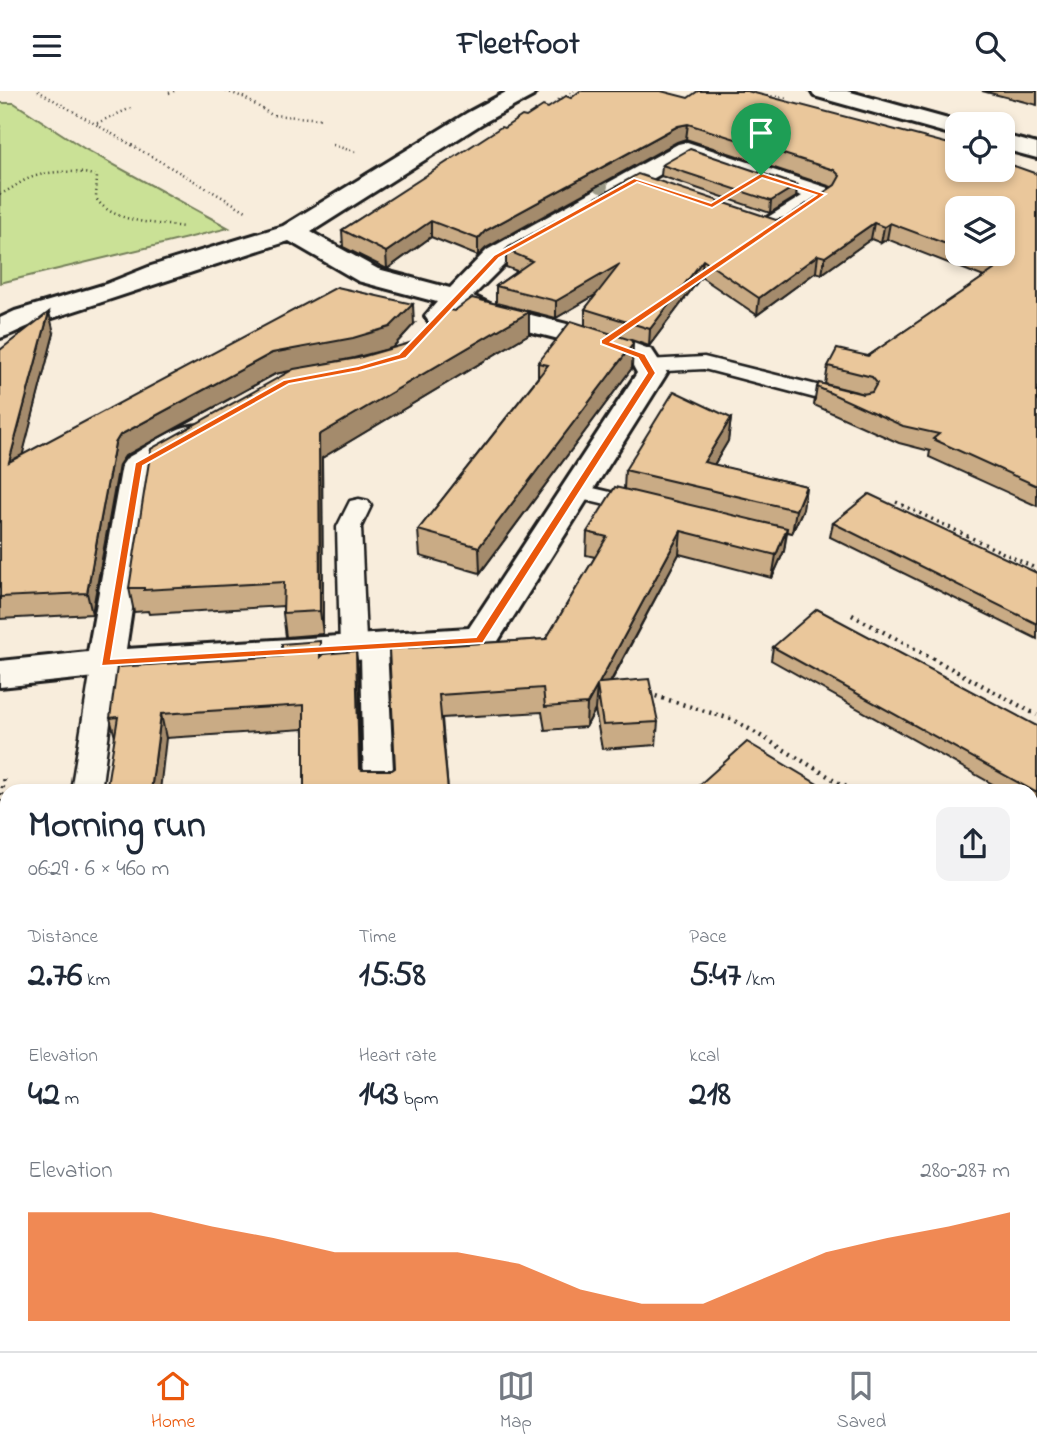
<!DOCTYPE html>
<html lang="en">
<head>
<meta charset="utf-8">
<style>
	body { margin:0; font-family:"Indie Flower",sans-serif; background:#f2f2f3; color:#1f2937; height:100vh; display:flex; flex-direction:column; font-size:26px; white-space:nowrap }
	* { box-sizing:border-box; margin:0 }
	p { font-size:23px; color:#747a83 }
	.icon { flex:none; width:38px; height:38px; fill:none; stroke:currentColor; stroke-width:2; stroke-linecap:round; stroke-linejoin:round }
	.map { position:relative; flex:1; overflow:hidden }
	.sheet { position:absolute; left:0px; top:693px; width:1038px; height:567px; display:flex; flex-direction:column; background:#fff; border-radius:21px 21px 0 0; box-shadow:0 4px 10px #0003 }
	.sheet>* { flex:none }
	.controls { position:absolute; left:945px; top:21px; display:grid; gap:14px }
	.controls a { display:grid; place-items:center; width:70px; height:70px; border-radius:14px; background:#fff; box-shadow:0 4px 10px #0003; font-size:35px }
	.pin { position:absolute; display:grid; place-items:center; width:60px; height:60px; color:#fff; margin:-72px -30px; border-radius:50% 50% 50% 0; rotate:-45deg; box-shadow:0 0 7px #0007 }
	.pin .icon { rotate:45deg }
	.round { display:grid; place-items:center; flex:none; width:74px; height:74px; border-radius:14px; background:#f2f2f3 }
	.overview { display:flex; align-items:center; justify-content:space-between; height:119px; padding:0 28px }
	h1 { font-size:38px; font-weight:700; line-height:52px }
	.metrics { display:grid; grid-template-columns:repeat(3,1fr); gap:10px; height:119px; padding:7px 28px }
	.metrics div { display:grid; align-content:center }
	.metrics b { font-size:35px; font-weight:700 }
	.metrics small { font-size:19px; font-weight:400 }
	.metrics p { font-size:19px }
	.chart { height:196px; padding:14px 28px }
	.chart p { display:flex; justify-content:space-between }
	.chart svg { width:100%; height:126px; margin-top:7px; fill:#ea580c; opacity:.7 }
	header { display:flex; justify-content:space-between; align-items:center; height:91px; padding:0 28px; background:#fff; font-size:32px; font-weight:700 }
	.tab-bar { display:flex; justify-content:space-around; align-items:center; height:98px; border-top:2px solid #e0e1e3; background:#fff; font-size:19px; color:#747a83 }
	.tab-bar a { display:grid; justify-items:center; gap:4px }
	.tab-bar .on { color:#ea580c }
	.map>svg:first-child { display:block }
	.green { fill:#cae196; stroke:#737e59; stroke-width:2 }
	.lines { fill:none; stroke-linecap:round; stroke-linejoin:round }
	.lane-casing { stroke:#1c1c1c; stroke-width:5 }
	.street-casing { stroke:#1c1c1c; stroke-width:6 }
	.secondary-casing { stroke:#1c1c1c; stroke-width:6 }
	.path-far3 { stroke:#1c1c1c; stroke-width:2.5; stroke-dasharray:1 3.5; stroke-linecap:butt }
	.path-far2 { stroke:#1c1c1c; stroke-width:3.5; stroke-dasharray:2 4.5; stroke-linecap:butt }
	.path-far1 { stroke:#1c1c1c; stroke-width:4.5; stroke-dasharray:2 5; stroke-linecap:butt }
	.path { stroke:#1c1c1c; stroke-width:5; stroke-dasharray:2.5 7; stroke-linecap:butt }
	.lane { fill:#fbf7ec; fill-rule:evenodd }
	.street { fill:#fbf7ec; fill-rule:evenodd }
	.secondary { fill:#fbf7ec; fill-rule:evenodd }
	.tree { fill:#9c9a87 }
	.wall { fill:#c9ab85; stroke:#1c1c1c; stroke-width:2; fill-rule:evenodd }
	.shaded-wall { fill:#a48b6c; stroke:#1c1c1c; stroke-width:2 }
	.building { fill:#eac79b; stroke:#1c1c1c; stroke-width:2 }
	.route { fill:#ea580c; stroke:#fff; stroke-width:2; fill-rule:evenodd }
</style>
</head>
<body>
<header><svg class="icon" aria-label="menu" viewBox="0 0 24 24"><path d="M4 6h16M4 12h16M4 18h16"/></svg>Fleetfoot<svg class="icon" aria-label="search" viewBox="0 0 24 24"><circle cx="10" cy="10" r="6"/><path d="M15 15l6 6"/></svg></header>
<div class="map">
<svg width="1037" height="1260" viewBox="0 0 1037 1260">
	<rect width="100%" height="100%" fill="#f8eddc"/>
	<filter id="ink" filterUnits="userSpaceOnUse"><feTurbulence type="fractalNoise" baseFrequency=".0143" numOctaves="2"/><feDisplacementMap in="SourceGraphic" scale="14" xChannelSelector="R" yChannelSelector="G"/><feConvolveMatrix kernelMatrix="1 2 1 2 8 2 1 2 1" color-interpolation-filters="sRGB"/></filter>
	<g filter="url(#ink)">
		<polygon class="green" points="0,12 14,12 85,58 229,137 0,192"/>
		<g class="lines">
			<defs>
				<g id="lane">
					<polygon points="704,266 861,305 864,310 861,315 853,317 704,278 647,281 639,280 636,275 639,270 647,269"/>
					<polygon points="576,393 653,411 656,416 653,421 644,423 568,405 564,400 568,395"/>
					<polygon points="359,408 368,410 371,415 361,436 366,549 374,547 383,550 387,556 394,700 364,700 361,564 353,566 344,563 340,557 337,436 350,410"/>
					<polygon points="105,563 115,566 118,572 101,700 71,700 92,572 95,566"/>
					<polygon points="1037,1067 1037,1101 1031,1103 1031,1069"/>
					<polygon points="331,1253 372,1253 369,1260 328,1260"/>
					<polygon points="772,1253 812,1253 810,1260 770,1260"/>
				</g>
				<path id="street" d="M508,0H536L533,5L483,32L311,141L378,178L450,197L487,159L678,53L687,51L831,98L835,103L831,108C813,120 790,143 768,138L764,132L768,126L802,105L689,67L507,171L473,205L492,214L614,245L652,259L667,282L493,558L480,561L105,585L0,596V570L88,561L122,374L127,367C150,355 180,329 207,335L212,342L207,349L153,379L126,558L469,537L637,282L631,271L594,257L472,226L459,220C449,231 444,235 429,231L425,225L437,211L358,190L289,150C205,176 123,205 40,231C26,235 14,243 0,247V227L15,220L106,193L151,175L283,135L467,22Z"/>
				<g id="secondary">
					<polygon points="811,0 847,0 966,33 957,33 957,45 814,5"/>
					<polygon points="1003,44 1037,53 1037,67 1003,58"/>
				</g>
			</defs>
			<use href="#lane" class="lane-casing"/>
			<use href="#street" class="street-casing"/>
			<use href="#secondary" class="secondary-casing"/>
			<g class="path-far3">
				<polyline points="38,0 246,120"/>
				<polyline points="226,0 243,6 272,24 322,28"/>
				<polyline points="169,2 174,0"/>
				<polyline points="758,4 788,7"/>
				<polyline points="558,9 574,0"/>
				<polyline points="97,32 131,17"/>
				<polyline points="333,54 355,61"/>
				<path d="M0,103C11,99 19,91 30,87C51,79 76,79 97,85L96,107C111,132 158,132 184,136"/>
			</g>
			<polyline class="path-far2" points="896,411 1037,478"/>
			<g class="path-far1">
				<polyline points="852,524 1037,624"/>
				<polyline points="649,603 734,629 853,700"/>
				<polyline points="0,725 4,684"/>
				<polyline points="1031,806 1037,810"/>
			</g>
			<g class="path">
				<polyline points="0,848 7,853"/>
				<polyline points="0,960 7,961"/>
				<polyline points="0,1084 7,1085"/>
			</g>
			<use href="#lane" class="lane"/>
			<use href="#street" class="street"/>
			<use href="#secondary" class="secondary"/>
		</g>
		<circle class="tree" cx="601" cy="95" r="7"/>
		<g class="wall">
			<polygon points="982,0 1037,0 1037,14"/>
			<path d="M571,7H688L1037,83V415L929,366L930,360L899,352L814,314L817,296L865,303L825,293L828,275L868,265L984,186L887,148L881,152L871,148L822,183L816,181L757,224L701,186L649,255L631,249L632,277L480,482L420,465L418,439L538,286V272L585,234V218L597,203L556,227L496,212V195L517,180L506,176V159L776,129L786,127L832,96L686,48L677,51L486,157L478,165L431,146L387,178L343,156L342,139L504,37ZM957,117L1003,163H957Z"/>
			<polygon points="662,74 797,94 796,106 770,122 661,85"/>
			<polygon points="414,233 392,257 354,267 529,243 322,367 323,543 286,546 283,522 283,515 149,523 148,520 134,521 129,497 292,279 275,283 125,365 119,374 92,523 0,528 0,259 54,242 22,364"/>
			<polygon points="731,327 728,350 714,374 806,395 803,418 792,442 787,441 784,460 772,487 679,463 611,591 658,631 656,654 602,658 595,619 586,636 545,639 542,621 442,627 448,700 304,700 304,638 166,647 115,646 110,627 282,565 322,564 359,584 361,679 392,679 395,677 389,558 546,548 595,466 586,464 587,441 624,398 625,379"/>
			<polygon points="833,432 1037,482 1037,548 830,446"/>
			<polygon points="773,556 1037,635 1037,718 1031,714 1031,700 1005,700 771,569"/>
			<polygon points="698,695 829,700 697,700"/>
			<polygon points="1031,819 1037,822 1037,921 1031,917"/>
			<polygon points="1037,1135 1037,1260 1013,1260 1012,1253 1031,1253 1036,1137"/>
		</g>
		<g class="shaded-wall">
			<polygon points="688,33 686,48 677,51 486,157 478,165 478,148 485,140 678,35"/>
			<polygon points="797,94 796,106 770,122 771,110"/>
			<polygon points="431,130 431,146 387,178 386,161"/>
			<polygon points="874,132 871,148 822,183 825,166"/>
			<polygon points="890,132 887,148 881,152 884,136"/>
			<polygon points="818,164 816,181 757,224 759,207"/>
			<polygon points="703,169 701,186 649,255 650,238"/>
			<polygon points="620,173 619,190 556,227 556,210"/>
			<polygon points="413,213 414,233 392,257 354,267 275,283 125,365 119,374 92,523 87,502 115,352 120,344 272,262"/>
			<polygon points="49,221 54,242 15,393 9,371"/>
			<polygon points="529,221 529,243 322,367 323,543 320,520 319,344"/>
			<polygon points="633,253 632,277 480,482 479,456"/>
			<polygon points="731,327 728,350 702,394 704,371"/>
			<polygon points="806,395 803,418 792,442 796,419"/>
			<polygon points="787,437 784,460 772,487 776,464"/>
			<polygon points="681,440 679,463 599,612 599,592"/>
			<polygon points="356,560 359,584 361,700 359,677"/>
			<polygon points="597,595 595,619 586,636 587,613"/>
			<polygon points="161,623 166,647 160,700 151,700"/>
			<polygon points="254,1253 270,1253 272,1260 250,1260"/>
		</g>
		<g class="building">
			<polygon points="580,0 661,0 688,7 698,0 747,0 957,55 957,79 1003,79 1003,71 1037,83 1037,395 933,348 939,343 903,335 817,296 819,292 863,303 872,301 877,292 872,286 828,275 837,258 868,265 1001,174 972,163 1003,163 1003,117 957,117 957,157 890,132 884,136 874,132 825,166 818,164 759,207 703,169 650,238 585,218 620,173 556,210 496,195 532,170 506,159 509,156 638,83 776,129 786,127 835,94 840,85 834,79 688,33 678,35 485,140 478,148 431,130 386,161 342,139 501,36 504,37 522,25 526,26 543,15 548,17 566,5 571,7"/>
			<polygon points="690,58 797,94 771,110 662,74"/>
			<polygon points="337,196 413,213 390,236 353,247 272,262 120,344 115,352 87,502 0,506 0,259 49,221 9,371"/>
			<polygon points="472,207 529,221 319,344 320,520 283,522 284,491 144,499 144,497 129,497 151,358 294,278 358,267 413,251 445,218 454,220"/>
			<polygon points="571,230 631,249 633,253 479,456 418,439 548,274 538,272"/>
			<polygon points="674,300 731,327 704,371 806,395 796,419 625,379"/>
			<polygon points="615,396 787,437 776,464 681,440 599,592 649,588 658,631 603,634 597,595 587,613 545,616 543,597 439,604 448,700 304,700 304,614 161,623 151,700 106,700 118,626 110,627 117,576 282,565 282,553 320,550 320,566 323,563 356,560 359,677 362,679 392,679 395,677 389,558 546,548 607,446 587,441"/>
			<polygon points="869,403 1037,482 1037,533 833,432"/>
			<polygon points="817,518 1037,635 1037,702 773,556"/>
			<polygon points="747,651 829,700 706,700 698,695"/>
			<polygon points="1031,819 1037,822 1037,905 1031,901"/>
			<polygon points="0,1107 7,1111 7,1253 254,1253 250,1260 3,1260 0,1258"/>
			<polygon points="1031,1137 1037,1138 1037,1260 1020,1260 1019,1253 1031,1253"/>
			<polygon points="687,1253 757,1253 754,1260 684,1260"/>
			<polygon points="832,1253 900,1253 898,1260 829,1260"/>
		</g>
	</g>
	<path class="route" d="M761,82L826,103L611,251L645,263L656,282L483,552L101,575L135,372L284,289L358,275L399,263L494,164L634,87L711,112ZM762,87L816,104L601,249V253L638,267L647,282L476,546L111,568L143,375L289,293L359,280L406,267L499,167L637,91L712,117Z"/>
</svg>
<div class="controls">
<a><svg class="icon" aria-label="locate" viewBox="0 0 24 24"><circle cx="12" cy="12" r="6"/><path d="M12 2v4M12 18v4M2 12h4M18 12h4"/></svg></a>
<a><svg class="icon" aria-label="layers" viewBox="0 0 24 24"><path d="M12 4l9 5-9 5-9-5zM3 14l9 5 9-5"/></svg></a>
</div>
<div class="pin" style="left:761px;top:84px;background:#1e9e55"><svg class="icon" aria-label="arrive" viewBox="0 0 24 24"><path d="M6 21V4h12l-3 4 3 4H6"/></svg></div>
<section class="sheet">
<div class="overview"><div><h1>Morning run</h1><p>06:29 · 6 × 460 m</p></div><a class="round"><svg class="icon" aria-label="share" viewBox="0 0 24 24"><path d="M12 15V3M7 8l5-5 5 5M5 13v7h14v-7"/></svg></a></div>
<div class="metrics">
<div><p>Distance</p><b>2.76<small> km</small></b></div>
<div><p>Time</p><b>15:58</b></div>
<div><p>Pace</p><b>5:47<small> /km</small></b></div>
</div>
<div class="metrics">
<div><p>Elevation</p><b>42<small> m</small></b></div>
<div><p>Heart rate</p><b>143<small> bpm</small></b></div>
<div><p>kcal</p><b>218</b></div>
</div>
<div class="chart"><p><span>Elevation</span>280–287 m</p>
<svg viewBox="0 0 160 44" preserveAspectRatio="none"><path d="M0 44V6L10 6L20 6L30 11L40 15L50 20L60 20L70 20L80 24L90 33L100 38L110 38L120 29L130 20L140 15L150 11L160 6V44z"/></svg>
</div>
</section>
</div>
<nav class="tab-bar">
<a class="on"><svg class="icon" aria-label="home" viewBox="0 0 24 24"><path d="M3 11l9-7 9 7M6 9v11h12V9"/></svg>Home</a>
<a><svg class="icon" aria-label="map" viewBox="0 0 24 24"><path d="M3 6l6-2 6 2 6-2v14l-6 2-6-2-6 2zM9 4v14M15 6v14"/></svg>Map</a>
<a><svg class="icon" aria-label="saved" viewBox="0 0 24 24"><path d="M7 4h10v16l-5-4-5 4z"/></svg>Saved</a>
</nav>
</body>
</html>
